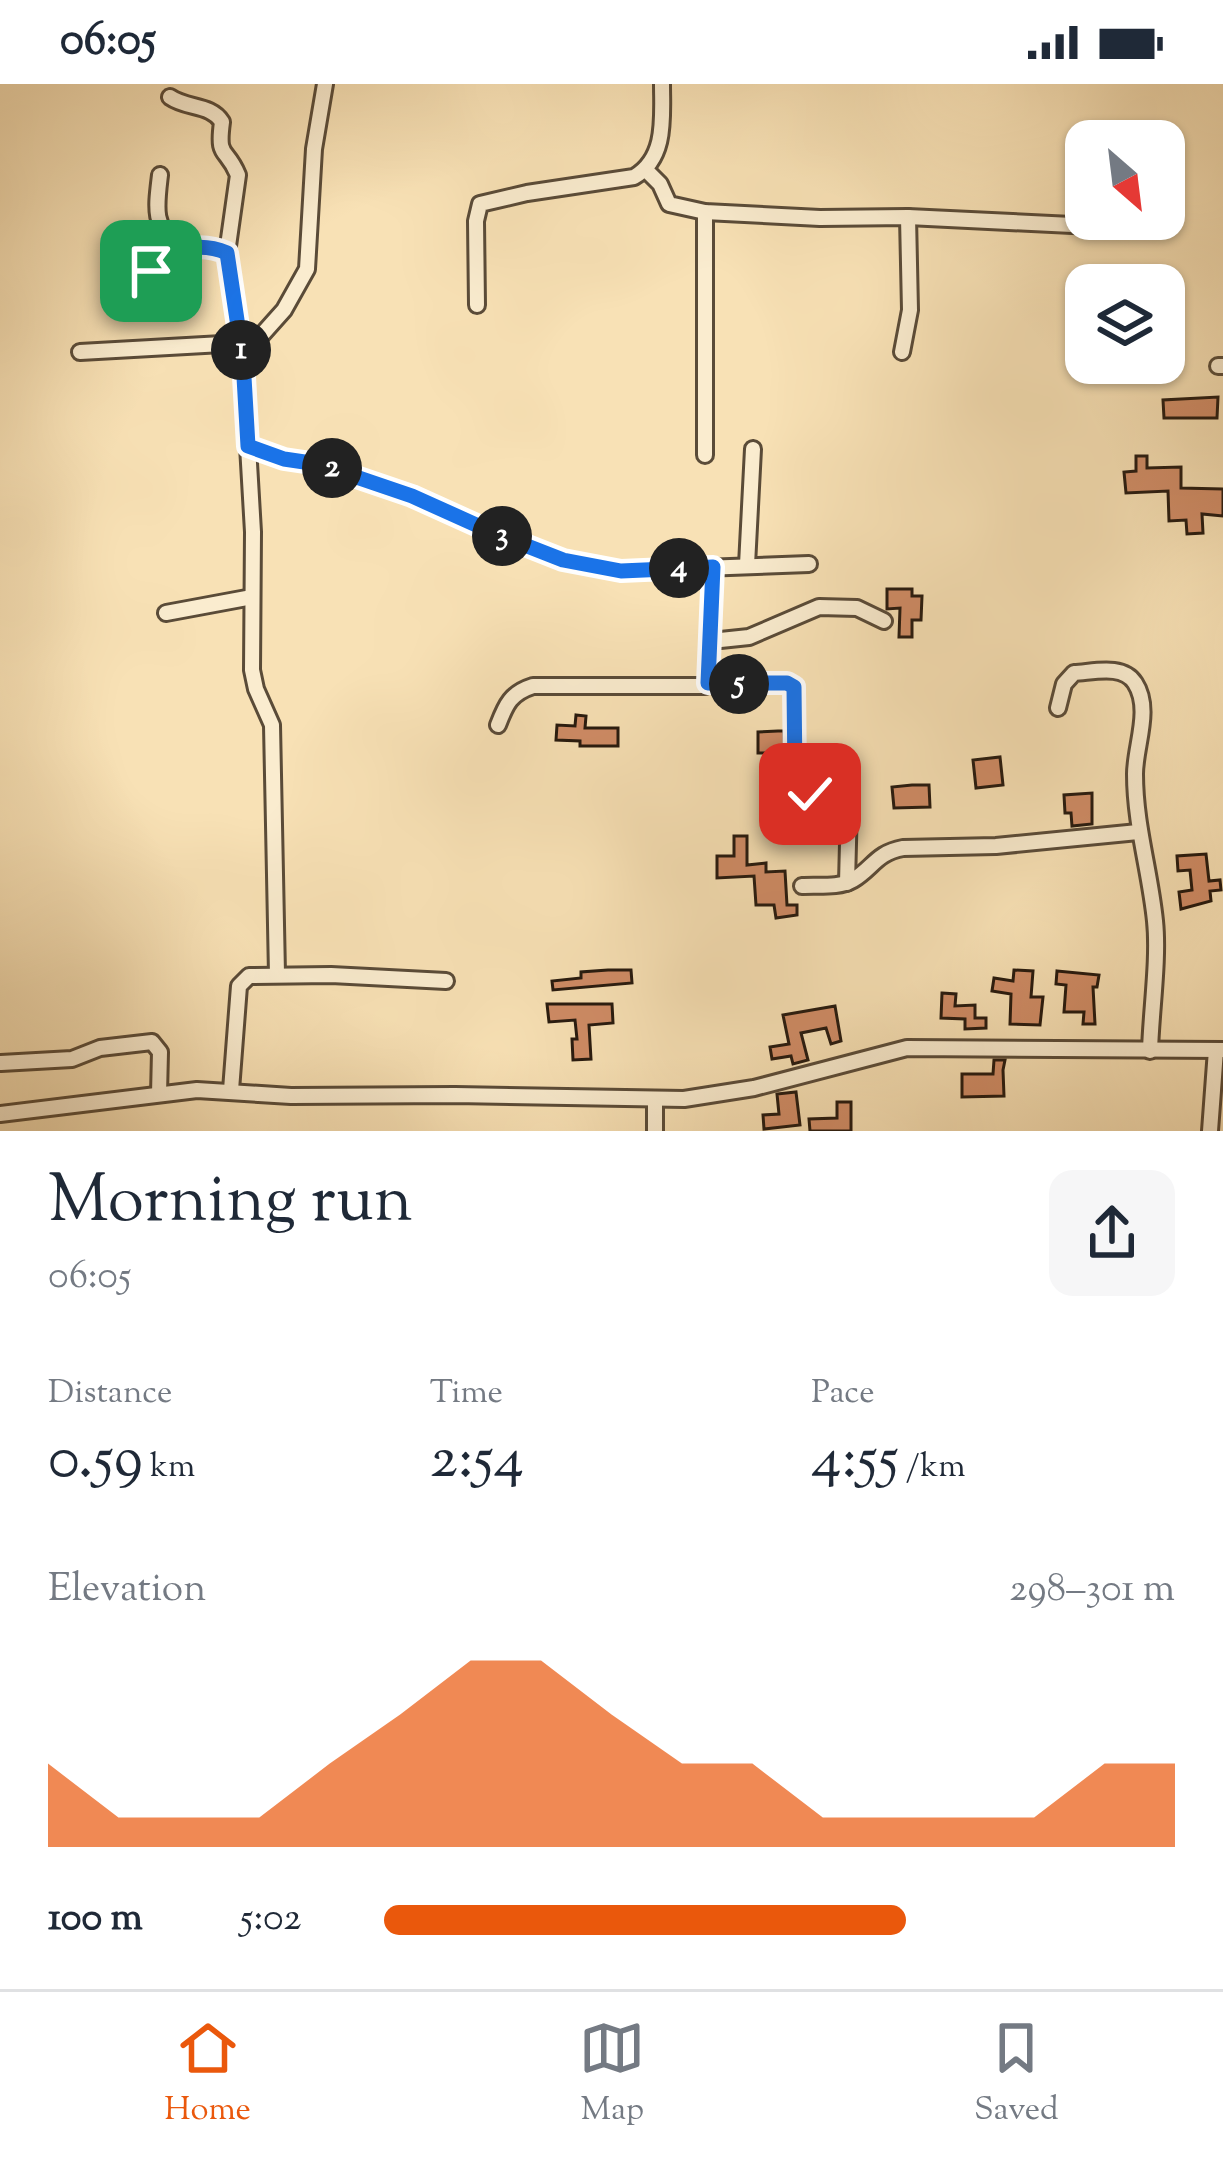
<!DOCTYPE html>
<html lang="en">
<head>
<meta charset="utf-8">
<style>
	body { margin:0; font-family:"Sorts Mill Goudy",serif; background:#f6f6f7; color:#1f2937; height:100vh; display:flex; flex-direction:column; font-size:45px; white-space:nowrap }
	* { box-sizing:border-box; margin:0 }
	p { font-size:39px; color:#747a83 }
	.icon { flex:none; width:66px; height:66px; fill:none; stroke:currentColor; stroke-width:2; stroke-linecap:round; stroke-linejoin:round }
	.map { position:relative; height:1047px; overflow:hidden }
	.details { display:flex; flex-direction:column; background:#fff; flex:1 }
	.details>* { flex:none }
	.needle { width:78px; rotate:152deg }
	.buttons { position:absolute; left:1065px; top:36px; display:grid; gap:24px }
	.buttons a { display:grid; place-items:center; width:120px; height:120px; border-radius:24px; background:#fff; box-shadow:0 3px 9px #0004; font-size:60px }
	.pin { position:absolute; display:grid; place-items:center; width:102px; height:102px; color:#fff; margin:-51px; border-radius:24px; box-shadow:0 6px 18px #0006 }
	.km { position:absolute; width:60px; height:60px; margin:-30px; border-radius:50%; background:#222; color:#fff; font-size:33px; line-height:60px; text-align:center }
	.round { display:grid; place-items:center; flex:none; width:126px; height:126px; border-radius:24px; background:#f6f6f7 }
	.summary { display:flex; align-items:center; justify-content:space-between; height:204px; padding:0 48px }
	h1 { font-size:66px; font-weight:600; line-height:90px }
	.stats { display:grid; grid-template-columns:repeat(3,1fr); gap:18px; height:204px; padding:12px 48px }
	.stats div { display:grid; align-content:center }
	.stats b { font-size:60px; font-weight:600 }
	.stats small { font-size:33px; font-weight:400 }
	.stats p { font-size:33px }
	.chart { height:336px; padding:24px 48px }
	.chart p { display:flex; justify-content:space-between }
	.chart svg { width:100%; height:216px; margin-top:12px; fill:#ea580c; opacity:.7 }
	ul { padding:0 48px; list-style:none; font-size:39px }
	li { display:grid; grid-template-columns:192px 144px 1fr; align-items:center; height:90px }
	li i { height:30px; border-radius:15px; background:#ea580c }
	.status { display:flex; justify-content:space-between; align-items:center; height:84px; padding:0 60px; background:#fff; direction:ltr }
	.status svg { height:33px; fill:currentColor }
	.tab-bar { display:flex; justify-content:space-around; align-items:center; height:168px; border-top:3px solid #e0e1e3; background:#fff; font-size:33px; color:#747a83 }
	.tab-bar a { display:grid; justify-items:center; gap:6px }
	.tab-bar .on { color:#ea580c }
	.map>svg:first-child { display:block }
	.building { fill:#d08c66; stroke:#26190e; stroke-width:3 }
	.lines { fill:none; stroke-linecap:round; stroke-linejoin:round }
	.minor-casing { stroke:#5a4b38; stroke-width:20 }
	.minor { stroke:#faeccf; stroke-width:14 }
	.route-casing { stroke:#fff; stroke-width:24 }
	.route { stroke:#1a73e8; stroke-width:15 }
</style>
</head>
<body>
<div class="status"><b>06:05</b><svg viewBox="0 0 49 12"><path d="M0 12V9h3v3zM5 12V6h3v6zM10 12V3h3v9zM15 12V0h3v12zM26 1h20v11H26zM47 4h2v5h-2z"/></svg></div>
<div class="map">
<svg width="1223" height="1047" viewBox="0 0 1223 1047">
	<rect width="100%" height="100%" fill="#f8e1b5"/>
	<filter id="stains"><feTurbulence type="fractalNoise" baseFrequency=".00167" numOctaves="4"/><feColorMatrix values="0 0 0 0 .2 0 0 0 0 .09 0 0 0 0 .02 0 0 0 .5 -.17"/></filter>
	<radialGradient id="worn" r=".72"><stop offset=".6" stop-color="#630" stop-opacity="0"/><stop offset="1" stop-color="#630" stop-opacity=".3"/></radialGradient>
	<g class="building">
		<polygon points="1218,313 1217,334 1164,334 1163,316"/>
		<polygon points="1136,372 1147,372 1147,384 1181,383 1181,404 1223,405 1223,432 1202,430 1203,449 1187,450 1186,436 1169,437 1168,407 1126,409 1124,388 1136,387"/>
		<polygon points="887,505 912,505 912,512 922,512 921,536 912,536 912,553 899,553 900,524 887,525"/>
		<polygon points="576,631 586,632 585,644 618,644 618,662 580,662 580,657 556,656 557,641 575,642"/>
		<polygon points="778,647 784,647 785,678 766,677 766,669 758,669 758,648"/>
		<polygon points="1000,673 1003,701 976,704 973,676"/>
		<polygon points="912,701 929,701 930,723 894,724 892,703"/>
		<polygon points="1092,709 1092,740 1072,742 1071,729 1065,729 1064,711"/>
		<polygon points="734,752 747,752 747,781 766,779 766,788 785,787 787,821 797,821 797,831 776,834 774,821 756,821 754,792 717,794 717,772 734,772"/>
		<polygon points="1206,770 1209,797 1220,796 1221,806 1210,807 1211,817 1181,825 1179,808 1192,806 1190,786 1178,787 1177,772"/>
		<polygon points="608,886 631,886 632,899 553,906 552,897 581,894 581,888"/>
		<polygon points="1014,886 1033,887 1031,913 1043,913 1040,941 1010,940 1011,910 992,907 994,894 1013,897"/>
		<polygon points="1057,887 1099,891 1097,903 1093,903 1095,940 1083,940 1084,928 1064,928 1066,901 1056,900"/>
		<polygon points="942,909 956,910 955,922 975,921 975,934 986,934 986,944 965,945 965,935 941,934"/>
		<polygon points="547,920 612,920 613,939 589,941 591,975 573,976 572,955 577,955 575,936 549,938"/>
		<polygon points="835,922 841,957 831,960 826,944 801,949 808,976 793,980 791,972 772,975 770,963 789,960 783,931"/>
		<polygon points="994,976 1005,976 1003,986 1004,1012 962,1013 962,990 993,990"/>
		<polygon points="796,1008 800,1041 764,1045 763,1031 779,1030 777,1010"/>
		<polygon points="837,1018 851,1018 851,1047 810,1047 809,1035 837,1034"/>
	</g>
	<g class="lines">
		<defs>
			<g id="minor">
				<path d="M170,13C187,25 211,20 222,38C217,76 226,62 238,91L227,169"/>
				<polyline points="646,86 660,100 669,120 705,128 820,134 908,133 1133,144"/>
				<path d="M160,91C156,125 153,139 177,166"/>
				<path d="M151,187C168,163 201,158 227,169L243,276"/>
				<path d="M477,221L476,137L480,120L527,109L634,93C667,74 662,33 662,0"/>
				<polyline points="80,268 240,259"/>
				<polyline points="902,268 910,226 908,133"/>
				<polyline points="1218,282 1223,282"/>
				<polyline points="248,362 284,375 318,380 413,412 494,449 563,475 621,487 809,480"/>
				<polyline points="705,371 705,128"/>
				<polyline points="747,481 753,365"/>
				<polyline points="166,529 252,513"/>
				<polyline points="711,557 749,553 819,523 857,524 884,537"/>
				<polyline points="708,599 787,599 794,603 797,701 800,706 842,713 849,719 847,799"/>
				<path d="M1058,624L1064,600L1074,589C1094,588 1123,580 1135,599C1152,625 1135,662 1135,690C1135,741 1150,787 1155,837C1159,875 1151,928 1150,967"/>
				<path d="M498,641C506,620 511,609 533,602H705L710,595L713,483"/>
				<path d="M802,802C818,801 839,804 853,796C873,784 876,769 903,764L996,762L1138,748"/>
				<polyline points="277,890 272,641 256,605 252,586 253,448 243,276 251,263 284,226 307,185 314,65 325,0"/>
				<polyline points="1,979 72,975 100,964 152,958 160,968 159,1010"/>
				<polyline points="231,1006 239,902 249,892 331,891 446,897"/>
				<polyline points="655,1017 655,1047"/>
				<polyline points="0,1030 197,1006 291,1012 455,1011 684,1015 754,1004 907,964 1223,966"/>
				<polyline points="1210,1047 1216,966"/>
			</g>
		</defs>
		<use href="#minor" class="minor-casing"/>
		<use href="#minor" class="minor"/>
	</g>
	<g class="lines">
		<defs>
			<path id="route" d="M151,187C168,163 201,158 227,169L243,276L248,362L284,375L318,380L412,412L494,449L563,476L621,487L713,483L708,599H787L794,603L795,693L800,706L810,710"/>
		</defs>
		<use href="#route" class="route-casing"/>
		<use href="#route" class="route"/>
	</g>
	<rect width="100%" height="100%" filter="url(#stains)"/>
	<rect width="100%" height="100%" fill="url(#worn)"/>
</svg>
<div class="buttons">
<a><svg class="needle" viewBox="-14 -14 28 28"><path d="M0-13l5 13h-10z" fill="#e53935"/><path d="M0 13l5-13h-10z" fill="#747a83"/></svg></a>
<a><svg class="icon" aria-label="layers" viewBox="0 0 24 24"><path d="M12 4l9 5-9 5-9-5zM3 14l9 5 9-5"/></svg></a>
</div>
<div class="pin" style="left:151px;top:187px;background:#1e9e55"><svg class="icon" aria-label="arrive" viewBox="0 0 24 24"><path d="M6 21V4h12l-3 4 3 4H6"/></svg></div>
<div class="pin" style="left:810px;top:710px;background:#d93025"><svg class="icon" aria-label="check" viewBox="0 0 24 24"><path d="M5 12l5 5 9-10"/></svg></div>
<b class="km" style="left:241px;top:266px">1</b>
<b class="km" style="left:332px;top:384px">2</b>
<b class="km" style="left:502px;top:452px">3</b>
<b class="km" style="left:679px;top:484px">4</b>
<b class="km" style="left:739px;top:600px">5</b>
</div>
<section class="details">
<div class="summary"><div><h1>Morning run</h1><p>06:05</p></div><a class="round"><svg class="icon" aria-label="share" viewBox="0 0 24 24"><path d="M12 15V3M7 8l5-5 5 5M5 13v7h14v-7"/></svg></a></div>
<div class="stats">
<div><p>Distance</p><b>0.59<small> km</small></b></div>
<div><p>Time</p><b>2:54</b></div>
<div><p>Pace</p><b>4:55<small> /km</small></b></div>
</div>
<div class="chart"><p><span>Elevation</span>298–301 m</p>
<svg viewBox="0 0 160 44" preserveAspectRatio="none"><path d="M0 44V27L10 38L20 38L30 38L40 27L50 17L60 6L70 6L80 17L90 27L100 27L110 38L120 38L130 38L140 38L150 27L160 27V44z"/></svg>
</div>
<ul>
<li><b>100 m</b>5:02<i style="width:66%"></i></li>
</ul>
</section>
<nav class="tab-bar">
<a class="on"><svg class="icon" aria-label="home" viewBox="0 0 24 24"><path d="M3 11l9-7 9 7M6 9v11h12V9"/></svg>Home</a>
<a><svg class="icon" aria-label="map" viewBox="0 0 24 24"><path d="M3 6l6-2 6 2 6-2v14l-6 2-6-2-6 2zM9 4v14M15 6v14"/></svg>Map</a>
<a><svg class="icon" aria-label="saved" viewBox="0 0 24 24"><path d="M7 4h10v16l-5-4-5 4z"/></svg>Saved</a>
</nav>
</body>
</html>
